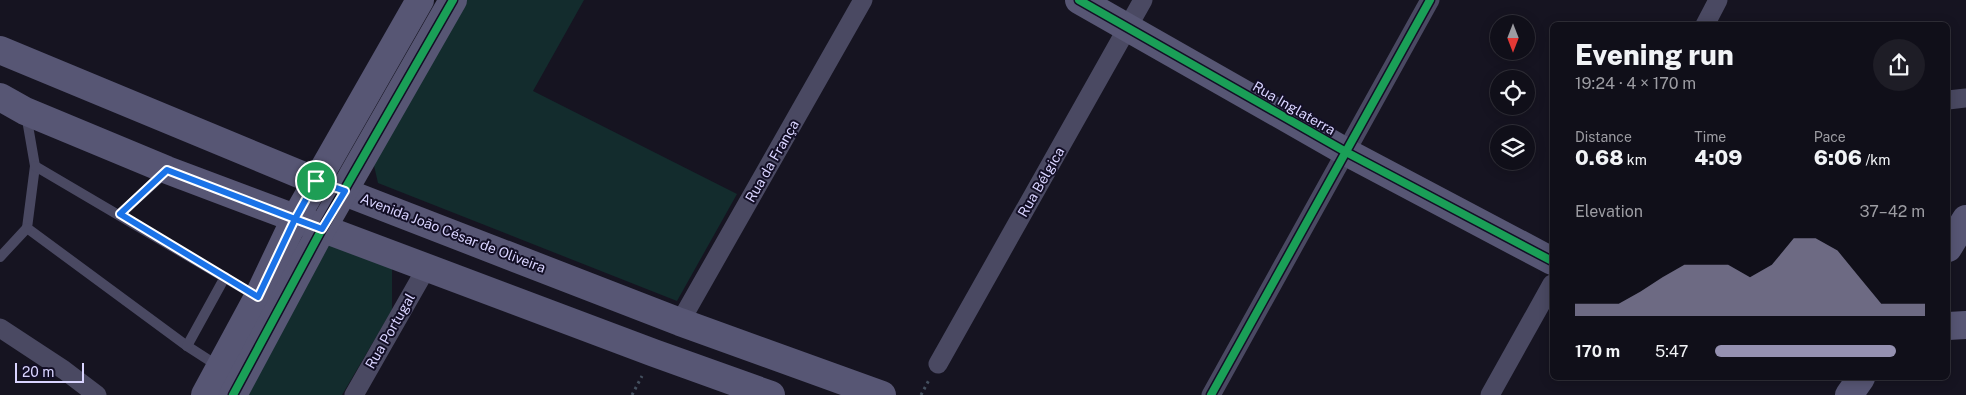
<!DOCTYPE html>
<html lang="en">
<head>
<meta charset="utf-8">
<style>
	body { margin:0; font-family:"Public Sans",sans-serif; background:#1e1d26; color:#f1f3f6; height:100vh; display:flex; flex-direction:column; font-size:19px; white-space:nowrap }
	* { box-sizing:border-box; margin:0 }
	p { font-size:16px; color:#9c9ca2 }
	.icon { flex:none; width:28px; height:28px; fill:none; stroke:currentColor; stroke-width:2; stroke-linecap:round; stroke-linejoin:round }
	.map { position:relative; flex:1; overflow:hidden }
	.side { position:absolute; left:1550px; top:22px; width:400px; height:358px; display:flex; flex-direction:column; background:#100f19; border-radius:8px; box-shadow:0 2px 12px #0003,0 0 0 1px #302f38 }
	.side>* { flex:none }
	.needle { width:32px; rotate:180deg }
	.controls { position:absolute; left:1490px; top:15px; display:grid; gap:10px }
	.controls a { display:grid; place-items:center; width:45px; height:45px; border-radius:50%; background:#100f19; box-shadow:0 2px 12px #0003,0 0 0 1px #302f38; font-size:25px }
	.scale { position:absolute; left:15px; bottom:12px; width:69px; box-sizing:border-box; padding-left:5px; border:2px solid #d9d4ff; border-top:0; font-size:14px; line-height:18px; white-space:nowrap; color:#d9d4ff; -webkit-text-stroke:4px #130f26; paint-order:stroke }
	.pin { position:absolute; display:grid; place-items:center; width:42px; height:42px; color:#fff; margin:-21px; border:2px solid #fff; border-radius:50%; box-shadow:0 1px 5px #0007 }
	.round { display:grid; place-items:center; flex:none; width:52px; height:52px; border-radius:26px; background:#1e1d26 }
	.head { display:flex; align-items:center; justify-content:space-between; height:85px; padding:0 25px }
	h1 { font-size:28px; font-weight:800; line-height:38px }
	.figures { display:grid; grid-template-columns:repeat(3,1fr); gap:8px; height:85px; padding:5px 25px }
	.figures div { display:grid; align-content:center }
	.figures b { font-size:21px; font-weight:800 }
	.figures small { font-size:14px; font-weight:400 }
	.figures p { font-size:14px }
	.chart { height:140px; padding:10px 25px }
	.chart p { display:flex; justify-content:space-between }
	.chart svg { width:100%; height:90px; margin-top:5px; fill:#9591b1; opacity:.7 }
	ul { padding:0 25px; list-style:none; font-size:16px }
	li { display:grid; grid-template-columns:80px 60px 1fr; align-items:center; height:38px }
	li i { height:12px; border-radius:6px; background:#9591b1 }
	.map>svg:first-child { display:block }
	.green { fill:#132c2d }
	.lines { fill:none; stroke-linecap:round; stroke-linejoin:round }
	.path { stroke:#44505f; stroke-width:3; stroke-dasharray:2.5 4; stroke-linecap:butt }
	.lane { stroke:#4a4962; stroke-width:10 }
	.street { stroke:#4a4962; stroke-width:19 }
	.secondary { stroke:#575674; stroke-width:28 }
	.cycleway-casing { stroke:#130f26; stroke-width:11 }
	.cycleway { stroke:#1a9f57; stroke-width:8 }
	.route-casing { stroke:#fff; stroke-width:10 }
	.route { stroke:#1a73e8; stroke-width:6 }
	.labels { text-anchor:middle; stroke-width:4; stroke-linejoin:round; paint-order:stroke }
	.street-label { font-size:14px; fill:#d9d4ff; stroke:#130f26 }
</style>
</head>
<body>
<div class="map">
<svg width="1966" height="395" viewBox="0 0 1966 395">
	<rect width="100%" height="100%" fill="#161421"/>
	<g class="green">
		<polygon points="466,0 584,0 533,91 737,194 677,301 378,183 373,161"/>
		<polygon points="328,236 392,258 392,310 342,395 243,395"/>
	</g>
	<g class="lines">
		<g class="path">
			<polyline points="632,395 642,376"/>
			<polyline points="921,395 929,380"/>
		</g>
		<g class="lane">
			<polyline points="26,114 35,166 27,228 187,346 218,366"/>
			<polyline points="35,166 256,296"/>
			<polyline points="120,214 165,173"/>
			<polyline points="0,257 27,228"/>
			<polyline points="187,346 225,277"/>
		</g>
		<g class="street">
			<polyline points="1705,25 1718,0"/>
			<polyline points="1948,100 1966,98"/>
			<polyline points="680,322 863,0"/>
			<polyline points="0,328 64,370 97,395"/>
			<polyline points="938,364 1143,0"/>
			<polyline points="354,395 427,267"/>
			<polyline points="1211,395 1430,0"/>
			<polyline points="1490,395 1552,284"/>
		</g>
		<g class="secondary">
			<polyline points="1079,0 1346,152 1552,261"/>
			<polyline points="0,50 316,181 680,322 882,395"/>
			<polyline points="0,97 25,111 167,170 654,353 771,395"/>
			<polyline points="1948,248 1966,219"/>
			<polyline points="1948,326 1966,325"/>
			<polyline points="205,395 258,297 295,219 420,0"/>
			<polyline points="233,395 322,229 453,0"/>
			<polyline points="1849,395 1861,378"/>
		</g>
		<defs>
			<g id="cycleway">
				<polyline points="1079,0 1346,152 1552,261"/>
				<polyline points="233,395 322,229 453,0"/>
				<polyline points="1211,395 1430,0"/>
			</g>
		</defs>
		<use href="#cycleway" class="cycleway-casing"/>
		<use href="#cycleway" class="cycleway"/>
	</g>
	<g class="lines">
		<defs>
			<polyline id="route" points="316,181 295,219 167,170 120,214 258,297 295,219 322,229 345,191 316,181"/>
		</defs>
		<use href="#route" class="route-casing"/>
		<use href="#route" class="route"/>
	</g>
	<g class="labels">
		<g class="street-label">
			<text transform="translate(1294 108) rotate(30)" y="5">Rua Inglaterra</text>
			<text transform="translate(772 161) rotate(-60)" y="5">Rua da França</text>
			<text transform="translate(1041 182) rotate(-60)" y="5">Rua Bélgica</text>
			<text transform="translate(453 233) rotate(21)" y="5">Avenida João César de Oliveira</text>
			<text transform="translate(390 331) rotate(-60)" y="5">Rua Portugal</text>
		</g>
	</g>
</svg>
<div class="controls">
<a><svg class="needle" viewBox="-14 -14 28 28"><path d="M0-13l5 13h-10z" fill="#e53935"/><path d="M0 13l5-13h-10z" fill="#9c9ca2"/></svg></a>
<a><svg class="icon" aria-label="locate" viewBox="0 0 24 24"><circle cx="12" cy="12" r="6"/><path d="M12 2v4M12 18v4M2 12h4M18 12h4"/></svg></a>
<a><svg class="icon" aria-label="layers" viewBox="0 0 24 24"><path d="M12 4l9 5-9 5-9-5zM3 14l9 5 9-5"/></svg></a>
</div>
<div class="scale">20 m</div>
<div class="pin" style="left:316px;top:181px;background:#1e9e55"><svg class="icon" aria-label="arrive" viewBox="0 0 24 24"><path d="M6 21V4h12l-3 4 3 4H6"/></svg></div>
<section class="side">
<div class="head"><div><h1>Evening run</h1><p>19:24 · 4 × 170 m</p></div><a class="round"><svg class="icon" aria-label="share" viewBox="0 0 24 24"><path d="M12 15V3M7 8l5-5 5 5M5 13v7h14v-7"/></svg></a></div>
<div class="figures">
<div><p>Distance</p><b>0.68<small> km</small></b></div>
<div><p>Time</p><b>4:09</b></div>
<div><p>Pace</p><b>6:06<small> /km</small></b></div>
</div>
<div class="chart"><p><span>Elevation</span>37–42 m</p>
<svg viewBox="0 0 160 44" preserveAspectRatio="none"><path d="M0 44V38L10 38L20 38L30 32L40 25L50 19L60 19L70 19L80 25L90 19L100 6L110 6L120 12L130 25L140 38L150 38L160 38V44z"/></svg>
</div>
<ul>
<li><b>170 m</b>5:47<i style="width:86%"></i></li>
</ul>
</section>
</div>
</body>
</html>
